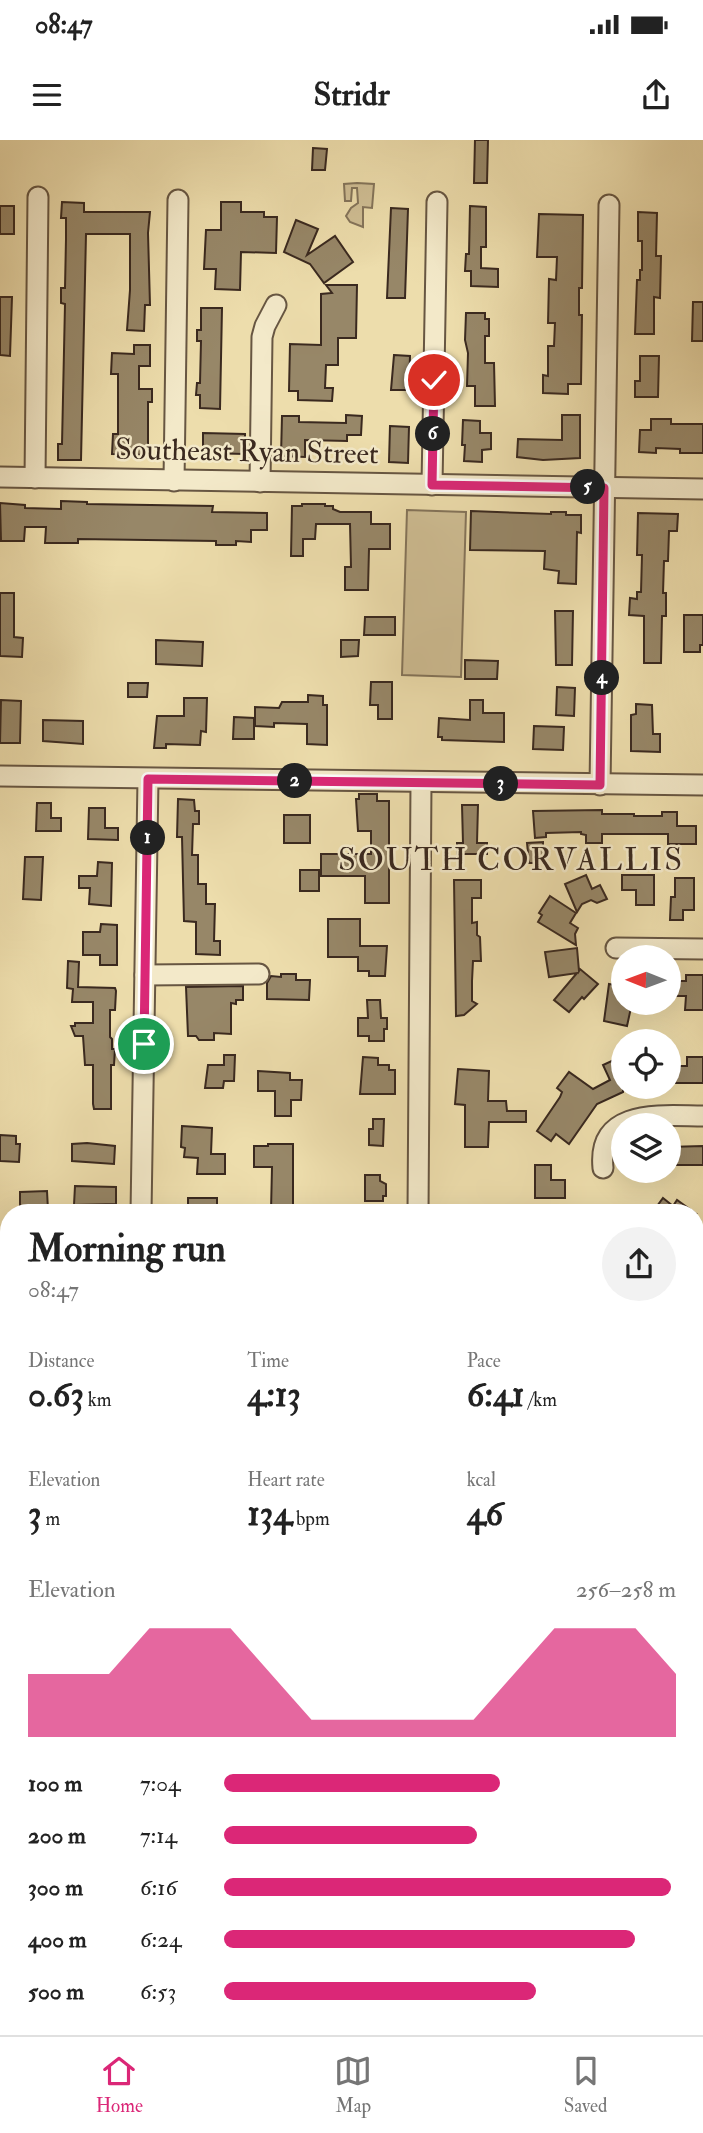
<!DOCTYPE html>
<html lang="en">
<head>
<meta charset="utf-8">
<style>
	body { margin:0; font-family:"IM FELL Double Pica",serif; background:#f2f2f2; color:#222; height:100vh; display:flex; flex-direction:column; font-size:26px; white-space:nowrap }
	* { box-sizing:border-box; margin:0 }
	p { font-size:23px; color:#767676 }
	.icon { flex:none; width:38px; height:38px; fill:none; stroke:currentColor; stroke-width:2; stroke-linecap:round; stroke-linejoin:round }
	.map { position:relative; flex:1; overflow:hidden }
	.details { position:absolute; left:0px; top:1064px; width:704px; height:831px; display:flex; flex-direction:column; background:#fff; border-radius:28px 28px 0 0; box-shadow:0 7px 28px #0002 }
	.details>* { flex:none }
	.needle { width:46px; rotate:271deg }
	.fabs { position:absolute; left:611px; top:805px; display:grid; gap:14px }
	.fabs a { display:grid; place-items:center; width:70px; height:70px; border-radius:50%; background:#fff; box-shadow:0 7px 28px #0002; font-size:35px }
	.pin { position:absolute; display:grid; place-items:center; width:60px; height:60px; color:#fff; margin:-30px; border:4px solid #fff; border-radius:50%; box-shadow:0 2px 7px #0007 }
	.km { position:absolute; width:35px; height:35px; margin:-18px; border-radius:50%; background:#222; color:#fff; font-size:19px; line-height:35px; text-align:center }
	.round { display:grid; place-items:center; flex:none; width:74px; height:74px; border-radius:37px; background:#f2f2f2 }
	.overview { display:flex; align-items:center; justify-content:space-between; height:119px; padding:0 28px }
	h1 { font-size:38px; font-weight:700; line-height:52px }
	.metrics { display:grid; grid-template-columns:repeat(3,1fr); gap:10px; height:119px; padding:7px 28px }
	.metrics div { display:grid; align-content:center }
	.metrics b { font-size:35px; font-weight:700 }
	.metrics small { font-size:19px; font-weight:400 }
	.metrics p { font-size:19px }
	.chart { height:196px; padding:14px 28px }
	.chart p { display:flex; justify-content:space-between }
	.chart svg { width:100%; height:126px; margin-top:7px; fill:#db2777; opacity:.7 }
	ul { padding:0 28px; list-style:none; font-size:23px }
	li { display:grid; grid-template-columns:112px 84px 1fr; align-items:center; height:52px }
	li i { height:18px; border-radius:9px; background:#db2777 }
	.status { display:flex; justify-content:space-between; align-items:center; height:49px; padding:0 35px; background:#fff; direction:ltr }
	.status svg { height:19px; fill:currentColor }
	header { display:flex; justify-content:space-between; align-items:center; height:91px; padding:0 28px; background:#fff; font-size:32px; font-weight:700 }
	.tab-bar { display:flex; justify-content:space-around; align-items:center; height:98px; border-top:2px solid #e0e0e0; background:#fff; font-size:19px; color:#767676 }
	.tab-bar a { display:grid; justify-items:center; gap:4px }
	.tab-bar .on { color:#db2777 }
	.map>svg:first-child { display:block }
	.green { fill:#cfbe94; stroke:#84745a; stroke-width:2 }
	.building { fill:#978768; stroke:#3a291f; stroke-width:2 }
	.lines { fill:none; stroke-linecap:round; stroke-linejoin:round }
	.minor-casing { stroke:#675642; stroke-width:23 }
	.highway-casing { stroke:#3a291f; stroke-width:32 }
	.path { stroke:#3a291f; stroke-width:2.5; stroke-dasharray:5 3.5; stroke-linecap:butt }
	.minor { stroke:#f3e9c9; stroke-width:19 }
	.highway { stroke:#edddac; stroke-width:28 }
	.route-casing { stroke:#fff; stroke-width:14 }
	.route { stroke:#db2777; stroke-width:9 }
	.labels { text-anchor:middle; stroke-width:5; stroke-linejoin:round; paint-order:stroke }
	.street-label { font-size:30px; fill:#3a291f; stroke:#f3e9c9 }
	.neighbourhood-label { font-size:32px; letter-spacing:2px; fill:#3a291f; stroke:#f3e9c9 }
</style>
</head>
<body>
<div class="status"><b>08:47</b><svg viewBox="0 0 49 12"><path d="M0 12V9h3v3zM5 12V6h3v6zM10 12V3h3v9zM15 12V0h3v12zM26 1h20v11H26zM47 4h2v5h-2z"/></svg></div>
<header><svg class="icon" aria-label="menu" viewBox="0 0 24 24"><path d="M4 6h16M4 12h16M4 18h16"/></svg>Stridr<svg class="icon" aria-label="share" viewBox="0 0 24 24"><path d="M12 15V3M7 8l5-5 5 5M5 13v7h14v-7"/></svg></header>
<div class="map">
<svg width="703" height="1895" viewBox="0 0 703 1895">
	<rect width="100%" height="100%" fill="#edddac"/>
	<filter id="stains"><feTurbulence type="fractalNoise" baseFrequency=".00286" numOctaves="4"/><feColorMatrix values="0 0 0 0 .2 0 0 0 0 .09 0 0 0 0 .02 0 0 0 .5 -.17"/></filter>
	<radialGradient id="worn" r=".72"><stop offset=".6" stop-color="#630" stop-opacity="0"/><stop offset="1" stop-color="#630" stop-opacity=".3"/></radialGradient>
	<g class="green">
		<polygon points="357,43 374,44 372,68 363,67 363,87 350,82 346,76 351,68 358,63 357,48 352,48 351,61 345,61 344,44"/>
		<polygon points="407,370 466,372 461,537 402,535"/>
	</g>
	<g class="building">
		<polygon points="475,0 488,0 487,43 474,43"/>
		<polygon points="313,8 327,9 325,30 312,30"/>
		<polygon points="62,62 84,63 84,72 150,72 148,93 150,165 145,165 144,191 127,190 130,150 130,94 86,94 81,320 58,320 58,304 62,304 65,164 61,163 61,148 65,148 66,99 66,78 61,78"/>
		<polygon points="221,62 241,62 241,72 264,72 264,77 277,77 276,113 241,112 240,150 215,149 216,129 204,129 206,90 221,90"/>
		<rect x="0" y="66" width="14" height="28"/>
		<polygon points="470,66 486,67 486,107 481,107 481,128 498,129 498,147 471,146 471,131 465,131 466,114 469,114"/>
		<polygon points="391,68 408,69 405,158 387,158"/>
		<polygon points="638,72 657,73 656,116 661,116 660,158 654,157 654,194 635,194 637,140 640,140 640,130 642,130 642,101 638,101"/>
		<polygon points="539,74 583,75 582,148 579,148 579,175 582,175 581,244 568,244 568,254 543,253 543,235 548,236 548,206 554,206 555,183 548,183 549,139 556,140 557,117 537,117"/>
		<polygon points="296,80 318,89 307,115 335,96 353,122 324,143 310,124 284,112"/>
		<polygon points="326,145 357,145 356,198 338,198 338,225 326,225 325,248 333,248 332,261 298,260 298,251 289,251 290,204 321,205 321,154 332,153"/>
		<polygon points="0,157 12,157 10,216 0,215"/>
		<polygon points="693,162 703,162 703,201 692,201"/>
		<polygon points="201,168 222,168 220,269 200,268 200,255 196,255 197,243 200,243 201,201 197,201 197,190 201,190"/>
		<polygon points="466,173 485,173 485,179 489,179 489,196 485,196 485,223 494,223 495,266 475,266 475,246 467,246 468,213 465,200"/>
		<polygon points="134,205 150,205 150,226 139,226 139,249 152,249 152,262 148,262 148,315 112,314 113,294 118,294 118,234 111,234 112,213 134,214"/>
		<polygon points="394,215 410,216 409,250 391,250"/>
		<polygon points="640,216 659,216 658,257 635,257 635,241 640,241"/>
		<polygon points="346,275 362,276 361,295 347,295 347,301 305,300 305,317 281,316 282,276 299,276 299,282 346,283"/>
		<polygon points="562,275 580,275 580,318 543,320 517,317 518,299 562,300"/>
		<polygon points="651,279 671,279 671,284 703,284 703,313 680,313 680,309 656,308 656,313 639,312 640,290 651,290"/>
		<polygon points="463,280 480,281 480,293 491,293 491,309 482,310 482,322 464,321 465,305 462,305"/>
		<polygon points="390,286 409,287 408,323 389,322"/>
		<polygon points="203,293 245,294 245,314 203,313"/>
		<polygon points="61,361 87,362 87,364 213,366 212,372 267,373 267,390 251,390 251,402 236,401 236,405 216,405 216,401 78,399 78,403 45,403 46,387 25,387 24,401 1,401 0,363 25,365 25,368 61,369"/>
		<polygon points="302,364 325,364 325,366 333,366 333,369 340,372 371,372 371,384 390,384 390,409 369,409 368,450 345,450 345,427 351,427 350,384 316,384 315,399 303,399 303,416 291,416 292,366 302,366"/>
		<polygon points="471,371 551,374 551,372 566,372 566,375 581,375 581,393 577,392 576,444 558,443 559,431 544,429 545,411 470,410"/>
		<polygon points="638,373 678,374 677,391 669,391 668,421 664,421 663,453 666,453 666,476 662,476 661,523 644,523 644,476 629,475 630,458 637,459 637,452 641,452 642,415 637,415"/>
		<polygon points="0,453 14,453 14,497 23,498 22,517 0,516"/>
		<polygon points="555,471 573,471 572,525 556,525"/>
		<polygon points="684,475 703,475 703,505 700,505 700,512 684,512"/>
		<polygon points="365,477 395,477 395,495 364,495"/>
		<polygon points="156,500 203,502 202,526 156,524"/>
		<polygon points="341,500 359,500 358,516 341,517"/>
		<polygon points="465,520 498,521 497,539 465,539"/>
		<polygon points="371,542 392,542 392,579 378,579 378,565 370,565"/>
		<polygon points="128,543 148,543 147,557 128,557"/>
		<polygon points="557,547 575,548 574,576 556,575"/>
		<polygon points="308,555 323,556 323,565 327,565 327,605 307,604 307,584 274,583 274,587 255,586 255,567 279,568 282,562 308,562"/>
		<polygon points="184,558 207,558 206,592 201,591 200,605 166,604 166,608 154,608 157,576 184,576"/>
		<polygon points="1,560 21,561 20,603 0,603"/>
		<polygon points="470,560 483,560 483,573 504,573 504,602 442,600 442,597 438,597 439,578 470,580"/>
		<polygon points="636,564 652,565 653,594 660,594 660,612 631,611 631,575 636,574"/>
		<polygon points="234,577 254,578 254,599 233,599"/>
		<polygon points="43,580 83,581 83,604 43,601"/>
		<polygon points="534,586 564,587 563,610 533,609"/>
		<polygon points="359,654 377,654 377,661 389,661 389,763 365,763 365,736 321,736 321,714 371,714 371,691 358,691 356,659 359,659"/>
		<polygon points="178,659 194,660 195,671 199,671 199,684 193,684 192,715 198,715 198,744 206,744 206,764 215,764 214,801 220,801 220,815 196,814 196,782 184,781 182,697 177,697"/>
		<polygon points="37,663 51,663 51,678 61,678 61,691 36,691"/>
		<polygon points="462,665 478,665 477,703 487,703 487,714 457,714 457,703 463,703"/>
		<polygon points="89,668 105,668 105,688 118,688 118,700 88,699"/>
		<polygon points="602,670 602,674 634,674 634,676 662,676 662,672 677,672 677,686 696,686 696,704 668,704 668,694 602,694 602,703 586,703 586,695 581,694 581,692 546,693 546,697 535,698 533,671"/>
		<rect x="284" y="675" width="26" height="28"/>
		<polygon points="543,702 543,723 529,723 527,703"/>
		<polygon points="25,717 43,717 41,760 23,759"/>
		<polygon points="98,722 112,723 111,766 89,764 90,748 79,748 79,736 97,736"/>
		<rect x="300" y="730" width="19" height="21"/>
		<polygon points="586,735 592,749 600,745 607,759 597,763 591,760 582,764 577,772 565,744"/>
		<polygon points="622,735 654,735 654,765 636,765 636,750 622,750"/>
		<polygon points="675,738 694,738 694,770 683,770 683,780 670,780 671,757 675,757"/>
		<polygon points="454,740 481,740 481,758 472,758 472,783 477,782 477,795 480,797 481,821 473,821 472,841 472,861 477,864 464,875 456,876"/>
		<polygon points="550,756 576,773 570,783 578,788 575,794 576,805 538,782 542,775 539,773"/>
		<polygon points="328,779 360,779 360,806 387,806 385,836 369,836 369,831 358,831 358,817 328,817"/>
		<polygon points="101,784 117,785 117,825 100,825 100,815 83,815 83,792 100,792"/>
		<polygon points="577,808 579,831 580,829 598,844 584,859 582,857 569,872 554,860 577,833 549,837 545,812"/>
		<polygon points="68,821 79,822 78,847 115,848 116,851 115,870 110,870 110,897 112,899 112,909 115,909 114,925 111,925 111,969 94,969 93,964 93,925 85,925 83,896 75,896 71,886 75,886 75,883 93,883 93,862 72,862 73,849 67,848"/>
		<polygon points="281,834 296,834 296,840 310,840 309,860 267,859 267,843 271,836 281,837"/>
		<polygon points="686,835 703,835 703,870 685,870 686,856 668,856 668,841 686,841"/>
		<polygon points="609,844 622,846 620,857 623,858 623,863 632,863 627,886 604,881"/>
		<polygon points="243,846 243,860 236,860 236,864 231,863 231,894 214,893 214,900 199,900 196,896 188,896 186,847"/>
		<polygon points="367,860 380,860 381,878 387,878 387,889 384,889 384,901 369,901 369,896 358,896 358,878 368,878"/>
		<polygon points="224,915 235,915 234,941 224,941 223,948 205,948 208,925 224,925"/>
		<polygon points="363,917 378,918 378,925 389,925 389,930 395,930 395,954 360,954"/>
		<polygon points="687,917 703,917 703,943 668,943 668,926 687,926"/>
		<polygon points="618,918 623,929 623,952 597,964 569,1004 556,994 551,1001 537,991 560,957 562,952 557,948 569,932 593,949 610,940 603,925"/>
		<polygon points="458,929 489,931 488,961 506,961 507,971 526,971 526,982 489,982 488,1007 465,1007 465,965 455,964"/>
		<polygon points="258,931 290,933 290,940 302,940 301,960 291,960 291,976 275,976 275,951 258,951"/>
		<polygon points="373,979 384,979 383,1006 369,1005 369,989 373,989"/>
		<polygon points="182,986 212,988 211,1014 225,1014 225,1034 197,1034 198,1018 184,1017 185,1008 181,1007"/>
		<polygon points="0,995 16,996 16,1004 20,1004 19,1022 0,1021"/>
		<polygon points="87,1003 115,1006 114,1024 72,1021 72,1004"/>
		<polygon points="268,1004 293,1004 293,1072 271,1071 272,1027 254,1027 254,1006 268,1006"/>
		<polygon points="703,1006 703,1025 668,1025 668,1007"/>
		<polygon points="535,1025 551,1025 551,1040 565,1040 565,1058 535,1058"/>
		<polygon points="365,1035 380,1035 380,1041 386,1044 386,1056 383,1056 383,1061 365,1061"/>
		<polygon points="75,1046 116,1047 116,1064 74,1065"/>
		<polygon points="47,1051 48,1070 20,1071 20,1052"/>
		<rect x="188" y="1058" width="29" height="15"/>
		<polygon points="663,1058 673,1066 677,1060 695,1073 652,1073"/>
	</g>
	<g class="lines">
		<defs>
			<g id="minor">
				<polyline points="0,337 703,349"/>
				<polyline points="35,338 38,57"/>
				<polyline points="174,341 178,60"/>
				<polyline points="260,342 262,197 265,186 276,165"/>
				<polyline points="432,345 437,62"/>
				<polyline points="0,636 703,645"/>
				<polyline points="600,645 609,65"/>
				<polyline points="616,808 703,809"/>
				<polyline points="145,835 259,834"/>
				<path d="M603,1028C597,967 663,976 703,976"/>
				<polyline points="141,1073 148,639"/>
				<polyline points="418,1073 421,642"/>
				<polyline points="0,1159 7,1132 1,1107 9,1107"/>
				<polyline points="695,1778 703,1779"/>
				<polyline points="187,1886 187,1895"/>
				<polyline points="0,1887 77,1895"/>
			</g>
			<g id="highway">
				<polyline points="0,1546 9,1547"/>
				<polyline points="695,1607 703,1608"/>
			</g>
		</defs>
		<use href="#minor" class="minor-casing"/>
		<use href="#highway" class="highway-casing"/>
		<g class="path">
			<polyline points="0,1371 9,1372"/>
			<polyline points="0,1457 9,1458"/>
		</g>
		<use href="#minor" class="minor"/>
		<use href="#highway" class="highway"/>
	</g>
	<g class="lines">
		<defs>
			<polyline id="route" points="144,904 148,639 600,645 604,348 432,345 434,240"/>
		</defs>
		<use href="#route" class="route-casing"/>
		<use href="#route" class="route"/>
	</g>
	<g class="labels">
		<g class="street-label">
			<text transform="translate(247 311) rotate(1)" y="10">Southeast Ryan Street</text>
		</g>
		<g class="neighbourhood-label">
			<text x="511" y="730">SOUTH CORVALLIS</text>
		</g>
	</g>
	<rect width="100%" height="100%" filter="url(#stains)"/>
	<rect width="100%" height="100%" fill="url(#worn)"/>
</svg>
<div class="fabs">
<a><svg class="needle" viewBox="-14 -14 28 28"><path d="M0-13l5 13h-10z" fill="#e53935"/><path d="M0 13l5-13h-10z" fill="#767676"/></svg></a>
<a><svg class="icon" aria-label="locate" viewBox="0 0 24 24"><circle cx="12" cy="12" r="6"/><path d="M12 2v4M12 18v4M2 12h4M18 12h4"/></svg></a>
<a><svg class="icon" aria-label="layers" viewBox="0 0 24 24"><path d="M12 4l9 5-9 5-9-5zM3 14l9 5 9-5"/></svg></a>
</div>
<div class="pin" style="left:144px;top:904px;background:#1e9e55"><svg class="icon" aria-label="arrive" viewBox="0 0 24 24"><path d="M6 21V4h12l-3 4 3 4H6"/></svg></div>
<div class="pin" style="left:434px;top:240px;background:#d93025"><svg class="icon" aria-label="check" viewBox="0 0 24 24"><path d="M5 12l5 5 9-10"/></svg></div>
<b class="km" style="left:148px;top:698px">1</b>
<b class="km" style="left:295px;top:641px">2</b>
<b class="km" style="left:501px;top:644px">3</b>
<b class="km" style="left:602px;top:538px">4</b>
<b class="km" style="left:588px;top:347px">5</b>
<b class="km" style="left:433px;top:294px">6</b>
<section class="details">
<div class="overview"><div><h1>Morning run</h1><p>08:47</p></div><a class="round"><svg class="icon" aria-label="share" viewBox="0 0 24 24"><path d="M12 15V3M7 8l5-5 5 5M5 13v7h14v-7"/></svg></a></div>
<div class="metrics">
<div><p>Distance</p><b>0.63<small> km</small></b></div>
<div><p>Time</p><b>4:13</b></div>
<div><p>Pace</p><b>6:41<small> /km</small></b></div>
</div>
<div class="metrics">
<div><p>Elevation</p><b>3<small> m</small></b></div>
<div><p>Heart rate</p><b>134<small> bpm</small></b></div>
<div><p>kcal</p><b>46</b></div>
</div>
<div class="chart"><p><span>Elevation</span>256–258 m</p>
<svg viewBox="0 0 160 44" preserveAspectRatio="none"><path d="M0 44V22L10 22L20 22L30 6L40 6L50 6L60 22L70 38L80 38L90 38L100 38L110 38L120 22L130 6L140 6L150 6L160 22V44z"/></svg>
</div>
<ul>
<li><b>100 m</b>7:04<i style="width:61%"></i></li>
<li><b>200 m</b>7:14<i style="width:56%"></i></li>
<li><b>300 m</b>6:16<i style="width:99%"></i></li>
<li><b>400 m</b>6:24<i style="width:91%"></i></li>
<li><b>500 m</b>6:53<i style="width:69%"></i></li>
</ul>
</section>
</div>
<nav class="tab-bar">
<a class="on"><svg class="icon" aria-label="home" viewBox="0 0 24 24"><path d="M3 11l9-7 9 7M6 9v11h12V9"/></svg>Home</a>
<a><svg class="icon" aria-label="map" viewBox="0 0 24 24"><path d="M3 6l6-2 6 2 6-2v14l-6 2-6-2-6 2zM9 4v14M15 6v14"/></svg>Map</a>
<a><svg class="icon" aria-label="saved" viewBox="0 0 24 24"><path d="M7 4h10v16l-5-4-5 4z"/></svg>Saved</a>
</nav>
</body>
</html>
